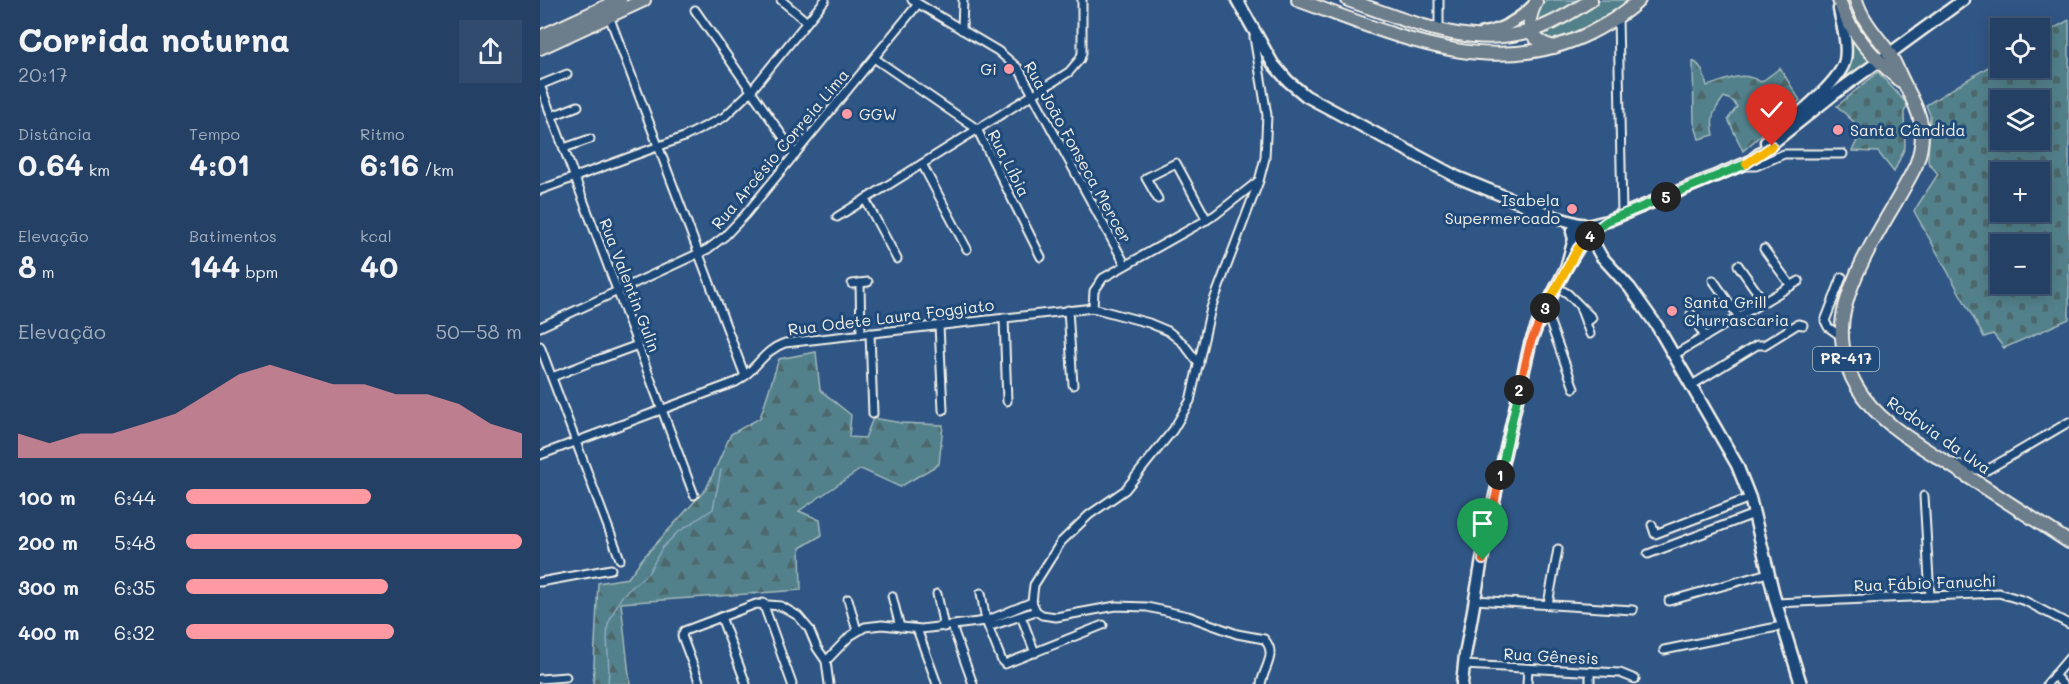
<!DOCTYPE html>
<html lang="pt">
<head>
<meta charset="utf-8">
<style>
	body { margin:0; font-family:Mali,sans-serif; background:#304b6d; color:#f1f3f6; height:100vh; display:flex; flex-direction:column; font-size:22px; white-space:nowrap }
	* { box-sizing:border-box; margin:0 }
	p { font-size:20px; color:#a3afbf }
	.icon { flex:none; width:33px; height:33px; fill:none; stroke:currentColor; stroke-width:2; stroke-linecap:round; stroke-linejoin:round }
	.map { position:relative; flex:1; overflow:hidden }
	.drawer { display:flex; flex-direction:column; background:#244064; width:540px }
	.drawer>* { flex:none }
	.fabs { position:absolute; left:1450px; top:18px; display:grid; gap:12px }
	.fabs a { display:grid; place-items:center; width:60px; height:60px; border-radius:0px; background:#244064; box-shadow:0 3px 15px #0003,0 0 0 2px #415978; font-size:30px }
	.pin { position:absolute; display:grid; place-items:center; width:51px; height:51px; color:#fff; margin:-62px -26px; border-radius:50% 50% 50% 0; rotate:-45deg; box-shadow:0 0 6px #0007 }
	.pin .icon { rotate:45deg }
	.km { position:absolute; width:30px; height:30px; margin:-15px; border-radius:50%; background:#222; color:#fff; font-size:16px; line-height:30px; text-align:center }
	.round { display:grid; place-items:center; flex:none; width:63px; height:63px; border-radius:0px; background:#304b6d }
	.overview { display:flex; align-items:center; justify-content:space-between; height:102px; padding:0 18px }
	h1 { font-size:33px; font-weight:800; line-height:45px }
	.figures { display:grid; grid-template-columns:repeat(3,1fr); gap:9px; height:102px; padding:6px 18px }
	.figures div { display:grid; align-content:center }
	.figures b { font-size:30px; font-weight:800 }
	.figures small { font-size:16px; font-weight:400 }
	.figures p { font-size:16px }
	.chart { height:168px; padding:12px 18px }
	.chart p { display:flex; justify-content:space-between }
	.chart svg { width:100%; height:108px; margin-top:6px; fill:#ff9aa2; opacity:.7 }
	ul { padding:0 18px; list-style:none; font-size:20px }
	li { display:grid; grid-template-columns:96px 72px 1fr; align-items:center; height:45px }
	li i { height:15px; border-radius:8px; background:#ff9aa2 }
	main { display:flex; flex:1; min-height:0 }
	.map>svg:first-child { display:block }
	.green { fill:#52818b; stroke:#a3b9ba; stroke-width:1.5 }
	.forest { fill:url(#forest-firs); stroke:#a3b9ba; stroke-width:1.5 }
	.cemetery { fill:url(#cemetery-stones); stroke:#a3b9ba; stroke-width:1.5; fill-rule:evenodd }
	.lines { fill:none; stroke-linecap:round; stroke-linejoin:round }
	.stream { stroke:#8dabc0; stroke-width:1.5 }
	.minor-casing { stroke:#f4f1e8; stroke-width:11 }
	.secondary-casing { stroke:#f4f1e8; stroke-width:15 }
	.primary-casing { stroke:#f4f1e8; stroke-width:15 }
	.trunk-casing { stroke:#f4f1e8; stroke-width:16 }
	.minor { stroke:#1f4a7a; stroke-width:7 }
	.secondary { stroke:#1f4a7a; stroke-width:10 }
	.primary { stroke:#6c7d8c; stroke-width:10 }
	.trunk { stroke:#6c7d8c; stroke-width:12 }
	.split-1-casing { stroke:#fff; stroke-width:12 }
	.split-2-casing { stroke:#fff; stroke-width:12 }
	.split-3-casing { stroke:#fff; stroke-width:12 }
	.split-4-casing { stroke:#fff; stroke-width:12 }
	.split-5-casing { stroke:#fff; stroke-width:12 }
	.split-6-casing { stroke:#fff; stroke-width:12 }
	.split-7-casing { stroke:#fff; stroke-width:12 }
	.split-1 { stroke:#f0652b; stroke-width:8 }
	.split-2 { stroke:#22a559; stroke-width:8 }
	.split-3 { stroke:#f0652b; stroke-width:8 }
	.split-4 { stroke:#f5b400; stroke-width:8 }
	.split-5 { stroke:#22a559; stroke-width:8 }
	.split-6 { stroke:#22a559; stroke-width:8 }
	.split-7 { stroke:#f5b400; stroke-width:8 }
	.poi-dot { fill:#ff9aa2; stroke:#1f4a7a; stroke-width:2 }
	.labels { text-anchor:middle; stroke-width:6; stroke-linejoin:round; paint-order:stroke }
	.shield { fill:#1f4a7a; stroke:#b4bfc7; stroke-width:1.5 }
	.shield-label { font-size:15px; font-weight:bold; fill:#f4f1e8 }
	.poi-label { font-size:16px; fill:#f4f1e8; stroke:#1f4a7a; text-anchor:start }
	.street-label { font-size:16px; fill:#f4f1e8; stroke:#1f4a7a }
</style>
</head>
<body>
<main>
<section class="drawer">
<div class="overview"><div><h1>Corrida noturna</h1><p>20:17</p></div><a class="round"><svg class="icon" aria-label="share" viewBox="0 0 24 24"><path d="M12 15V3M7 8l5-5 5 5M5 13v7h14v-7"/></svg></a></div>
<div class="figures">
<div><p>Distância</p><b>0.64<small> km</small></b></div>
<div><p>Tempo</p><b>4:01</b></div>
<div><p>Ritmo</p><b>6:16<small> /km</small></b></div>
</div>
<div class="figures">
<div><p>Elevação</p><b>8<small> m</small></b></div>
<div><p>Batimentos</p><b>144<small> bpm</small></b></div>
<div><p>kcal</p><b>40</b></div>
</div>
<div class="chart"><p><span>Elevação</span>50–58 m</p>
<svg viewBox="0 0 160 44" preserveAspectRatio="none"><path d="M0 44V34L10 38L20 34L30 34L40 30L50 26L60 18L70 10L80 6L90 10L100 14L110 14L120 18L130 18L140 22L150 30L160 34V44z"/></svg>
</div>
<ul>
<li><b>100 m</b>6:44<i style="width:55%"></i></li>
<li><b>200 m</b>5:48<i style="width:100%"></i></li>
<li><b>300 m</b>6:35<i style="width:60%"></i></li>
<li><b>400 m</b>6:32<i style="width:62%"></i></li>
</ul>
</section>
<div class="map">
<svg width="1529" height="684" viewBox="0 0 1529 684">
	<defs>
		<pattern id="forest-firs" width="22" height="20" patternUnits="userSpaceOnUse" patternTransform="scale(1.5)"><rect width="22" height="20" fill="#52818b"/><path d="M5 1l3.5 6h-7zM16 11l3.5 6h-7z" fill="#4e676c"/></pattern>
		<pattern id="cemetery-stones" width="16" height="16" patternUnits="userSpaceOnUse" patternTransform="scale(1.5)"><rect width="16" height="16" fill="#52818b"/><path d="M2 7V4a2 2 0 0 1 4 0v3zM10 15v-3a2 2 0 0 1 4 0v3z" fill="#4e676c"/></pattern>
	</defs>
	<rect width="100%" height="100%" fill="#305686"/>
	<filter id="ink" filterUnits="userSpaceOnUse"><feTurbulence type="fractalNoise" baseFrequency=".0167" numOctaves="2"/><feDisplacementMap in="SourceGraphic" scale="12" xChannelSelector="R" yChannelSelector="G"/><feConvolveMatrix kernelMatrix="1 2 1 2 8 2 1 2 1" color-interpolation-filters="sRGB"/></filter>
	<g filter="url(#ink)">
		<g class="green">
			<polygon points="1006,0 1036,0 1040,2 994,25 996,13"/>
			<polygon points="1058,0 1091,0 1058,23 1020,41 1006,40 998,32 1038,12"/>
			<polygon points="1304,24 1332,60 1249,126 1302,75"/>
		</g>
		<g class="forest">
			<path d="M1153,61C1163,66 1164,76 1167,86C1189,80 1200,70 1221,82L1240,68L1260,100L1203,151L1188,119L1197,107L1193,101L1184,97C1173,112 1170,117 1174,135L1159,139L1154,122Z"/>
			<polygon points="276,352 280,390 311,415 309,437 325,438 333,418 362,423 403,425 399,464 360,487 321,469 259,511 280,520 282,535 260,548 261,590 81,603 90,684 53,684 58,583 88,578 102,559 166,489 191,434 220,418 239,359"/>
		</g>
		<g class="cemetery">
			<path d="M1529,20V319L1464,348L1453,334L1444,337L1374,211L1398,174L1388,162L1390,115L1386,105L1461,59V68H1500V36ZM1461,100H1500V140H1461ZM1461,172H1500V212H1461ZM1461,244H1500V284H1461Z"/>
			<polygon points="1338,72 1368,105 1364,112 1365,147 1354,172 1338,152 1312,151 1322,130 1297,106"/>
		</g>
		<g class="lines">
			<polyline class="stream" points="68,684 69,671 67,638 68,624 78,603 82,596 109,572 122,548 137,533 173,509 181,470"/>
			<defs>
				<g id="minor">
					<polyline points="241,0 267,22"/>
					<polyline points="372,0 458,51 479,69 585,264"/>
					<polyline points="899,0 899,31"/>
					<polyline points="155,10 255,154"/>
					<polyline points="69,16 205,376"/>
					<polyline points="1078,17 1082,215"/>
					<polyline points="422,30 423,0"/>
					<path d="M714,37L727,115L725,158L719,181L671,308L650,401L633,430L585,490L549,515L521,542L494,585L492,602L496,611L502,615L516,617L576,606L607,607L648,616L697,634L724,639C738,654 724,667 721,684"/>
					<polyline points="334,58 437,129 501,257"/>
					<polyline points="27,74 0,85 154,495"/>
					<polyline points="12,116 38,106"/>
					<polyline points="24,148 50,139"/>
					<polyline points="382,164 427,249"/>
					<polyline points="1203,166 1216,166 1244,154 1303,154"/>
					<polyline points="0,190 144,137 184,117 211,91 285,0"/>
					<polyline points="325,199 357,259"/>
					<polyline points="618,199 606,178 636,163 667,220"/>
					<polyline points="297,217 529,72 540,59 542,53 542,0"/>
					<polyline points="1224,249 1251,286"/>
					<polyline points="1198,265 1224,302"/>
					<polyline points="1302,277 1285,321 1288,327 1302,337"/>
					<polyline points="1173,280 1199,317"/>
					<polyline points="320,283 321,334"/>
					<polyline points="312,284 328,282"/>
					<polyline points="1016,287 1027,293 1052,318 1046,323"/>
					<polyline points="1040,307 1050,334"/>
					<polyline points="553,308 554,291 563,278 675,215 717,182"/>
					<polyline points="1005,309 1034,388"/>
					<polyline points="528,310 533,385"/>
					<polyline points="1151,314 1165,337"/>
					<polyline points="464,318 467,401"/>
					<polyline points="399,325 403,410"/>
					<polyline points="0,327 168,249 185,236 205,215 378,4"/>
					<polyline points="330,333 333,414"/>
					<polyline points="0,346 80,559"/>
					<polyline points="1134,355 1259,281"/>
					<polyline points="57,360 98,345"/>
					<polyline points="12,377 53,361"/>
					<polyline points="1152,385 1217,345 1224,345 1258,324 1263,325"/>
					<path d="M0,455L196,382C215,372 223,350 245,343L553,308L609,323L628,331L643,343L659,364"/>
					<polyline points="1414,463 1437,470 1447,470 1529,422"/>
					<polyline points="1384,496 1390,596"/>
					<polyline points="1112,525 1115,534 1210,498"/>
					<polyline points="1108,554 1214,514"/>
					<polyline points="0,582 71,569"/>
					<polyline points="441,593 446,621 462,661 465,664 563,625"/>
					<polyline points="397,594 404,627"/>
					<polyline points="352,596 360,627"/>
					<polyline points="308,599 317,631"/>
					<polyline points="935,600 1093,610"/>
					<polyline points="1129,601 1228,573"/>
					<polyline points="223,603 252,684"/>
					<polyline points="1236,603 1459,593 1485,601 1529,624"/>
					<polyline points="1008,604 1018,549"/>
					<polyline points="181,617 206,684"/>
					<polyline points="446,621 454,625 496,611"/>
					<polyline points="483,621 495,653"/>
					<polyline points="412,626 433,684"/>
					<polyline points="377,629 397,684"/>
					<polyline points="1124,650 1242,626"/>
					<polyline points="286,661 310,636 325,627 342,625 381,629 446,621 492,602"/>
					<polyline points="923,665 1080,673 1095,679"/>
					<polyline points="1050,672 1050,684"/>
					<polyline points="1514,675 1522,684"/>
					<polyline points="0,679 26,677"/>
					<polyline points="160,684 142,636 144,631 216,604 241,606 258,616 269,629 277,648 286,661 289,684"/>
					<polyline points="987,684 988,669"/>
					<polyline points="1507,684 1529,658"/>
				</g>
				<g id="secondary">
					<polyline points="697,0 733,64 748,81 766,96 917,177 1015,217 1039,224"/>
					<path d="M1226,142C1246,124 1300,84 1305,60C1308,44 1302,25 1299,9"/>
					<polyline points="1050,236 1061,256 1090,288 1117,326 1197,465 1210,498 1236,603 1261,684"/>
					<polyline points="1026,268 1034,239 1032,232 1037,225 1042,224 1047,226 1067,221 1209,162 1294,94 1423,0"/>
					<polyline points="922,684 925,655 948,526 990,344 999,321 1026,268 1042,242 1049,238 1051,232"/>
				</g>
				<path id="primary" d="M943,33C964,30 981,18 996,3"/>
				<g id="trunk">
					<path d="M758,0C852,34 952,82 1050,33C1067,24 1085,14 1099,0"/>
					<path d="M808,0C868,21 933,51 997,29C1016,22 1034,11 1051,0"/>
					<path d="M1299,0C1309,33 1335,58 1359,80"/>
					<path d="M1316,0C1322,20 1336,35 1348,51C1355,62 1359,74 1365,85C1381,114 1388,132 1376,165C1354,210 1317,259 1305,307C1298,333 1303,364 1317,387C1338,424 1383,447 1418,470C1455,494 1492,518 1529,542"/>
					<path d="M996,2C985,24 987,40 1014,47"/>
					<polyline points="0,37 80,0"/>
					<polyline points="0,48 104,0"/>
				</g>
			</defs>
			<use href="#minor" class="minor-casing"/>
			<use href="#secondary" class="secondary-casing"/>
			<use href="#primary" class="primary-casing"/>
			<use href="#trunk" class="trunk-casing"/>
			<use href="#minor" class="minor"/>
			<use href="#secondary" class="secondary"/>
			<use href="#primary" class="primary"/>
			<use href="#trunk" class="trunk"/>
		</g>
	</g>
	<g class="lines" filter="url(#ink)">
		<defs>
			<polyline id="split-1" points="943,560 960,475"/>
			<polyline id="split-2" points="960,475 979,390"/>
			<polyline id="split-3" points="979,390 990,344 1005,308"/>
			<polyline id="split-4" points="1005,308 1038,248 1050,236"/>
			<polyline id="split-5" points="1050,236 1051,233 1067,221 1126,197"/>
			<polyline id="split-6" points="1126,197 1206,164"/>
			<polyline id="split-7" points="1206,164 1232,146"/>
		</defs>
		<use href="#split-1" class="split-1-casing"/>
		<use href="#split-2" class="split-2-casing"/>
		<use href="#split-3" class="split-3-casing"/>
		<use href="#split-4" class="split-4-casing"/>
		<use href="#split-5" class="split-5-casing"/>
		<use href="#split-6" class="split-6-casing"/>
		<use href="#split-7" class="split-7-casing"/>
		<use href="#split-1" class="split-1"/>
		<use href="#split-2" class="split-2"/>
		<use href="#split-3" class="split-3"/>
		<use href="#split-4" class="split-4"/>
		<use href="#split-5" class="split-5"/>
		<use href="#split-6" class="split-6"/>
		<use href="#split-7" class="split-7"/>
	</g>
	<g class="poi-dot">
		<circle cx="469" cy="69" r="6"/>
		<circle cx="307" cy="114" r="6"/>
		<circle cx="1298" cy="130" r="6"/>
		<circle cx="1032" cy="209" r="6"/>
		<circle cx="1132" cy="311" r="6"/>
	</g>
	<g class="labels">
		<rect class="shield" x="1273" y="347" width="66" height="24" rx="4.5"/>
		<g class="shield-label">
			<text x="1306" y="364">PR-417</text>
		</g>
		<g class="poi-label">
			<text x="457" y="75" text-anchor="end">Gi</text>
			<text x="319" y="120">GGW</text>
			<text x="1310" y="136">Santa Cândida</text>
			<text x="1020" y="206" text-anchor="end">Isabela<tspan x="1020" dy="18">Supermercado</tspan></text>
			<text x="1144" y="308">Santa Grill<tspan x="1144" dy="18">Churrascaria</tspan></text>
		</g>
		<g class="street-label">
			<text transform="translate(240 149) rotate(-50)" y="6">Rua Arcésio Correia Lima</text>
			<text transform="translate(538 152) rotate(61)" y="6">Rua João Fonseca Mercer</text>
			<text transform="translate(469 163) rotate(63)" y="6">Rua Líbia</text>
			<text transform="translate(90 285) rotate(69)" y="6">Rua Valentin Gulin</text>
			<text transform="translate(351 317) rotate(-7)" y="6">Rua Odete Laura Foggiato</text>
			<text transform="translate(1399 435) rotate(35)" y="6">Rodovia da Uva</text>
			<text transform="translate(1385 583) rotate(-2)" y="6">Rua Fábio Fanuchi</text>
			<text transform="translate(1011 656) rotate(3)" y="6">Rua Gênesis</text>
		</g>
	</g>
</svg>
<div class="fabs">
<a><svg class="icon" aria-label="locate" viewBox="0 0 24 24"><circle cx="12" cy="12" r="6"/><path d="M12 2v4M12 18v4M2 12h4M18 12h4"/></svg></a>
<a><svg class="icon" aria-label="layers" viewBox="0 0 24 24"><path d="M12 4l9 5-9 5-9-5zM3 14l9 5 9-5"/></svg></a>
<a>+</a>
<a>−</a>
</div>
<div class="pin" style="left:943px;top:560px;background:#1e9e55"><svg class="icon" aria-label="arrive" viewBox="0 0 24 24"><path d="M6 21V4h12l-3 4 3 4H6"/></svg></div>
<div class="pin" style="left:1232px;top:146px;background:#d93025"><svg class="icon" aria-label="check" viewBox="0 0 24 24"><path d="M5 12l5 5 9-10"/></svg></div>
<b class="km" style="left:960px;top:475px">1</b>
<b class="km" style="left:979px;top:390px">2</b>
<b class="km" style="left:1005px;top:308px">3</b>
<b class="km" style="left:1050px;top:236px">4</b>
<b class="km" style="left:1126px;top:197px">5</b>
</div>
</main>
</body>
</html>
